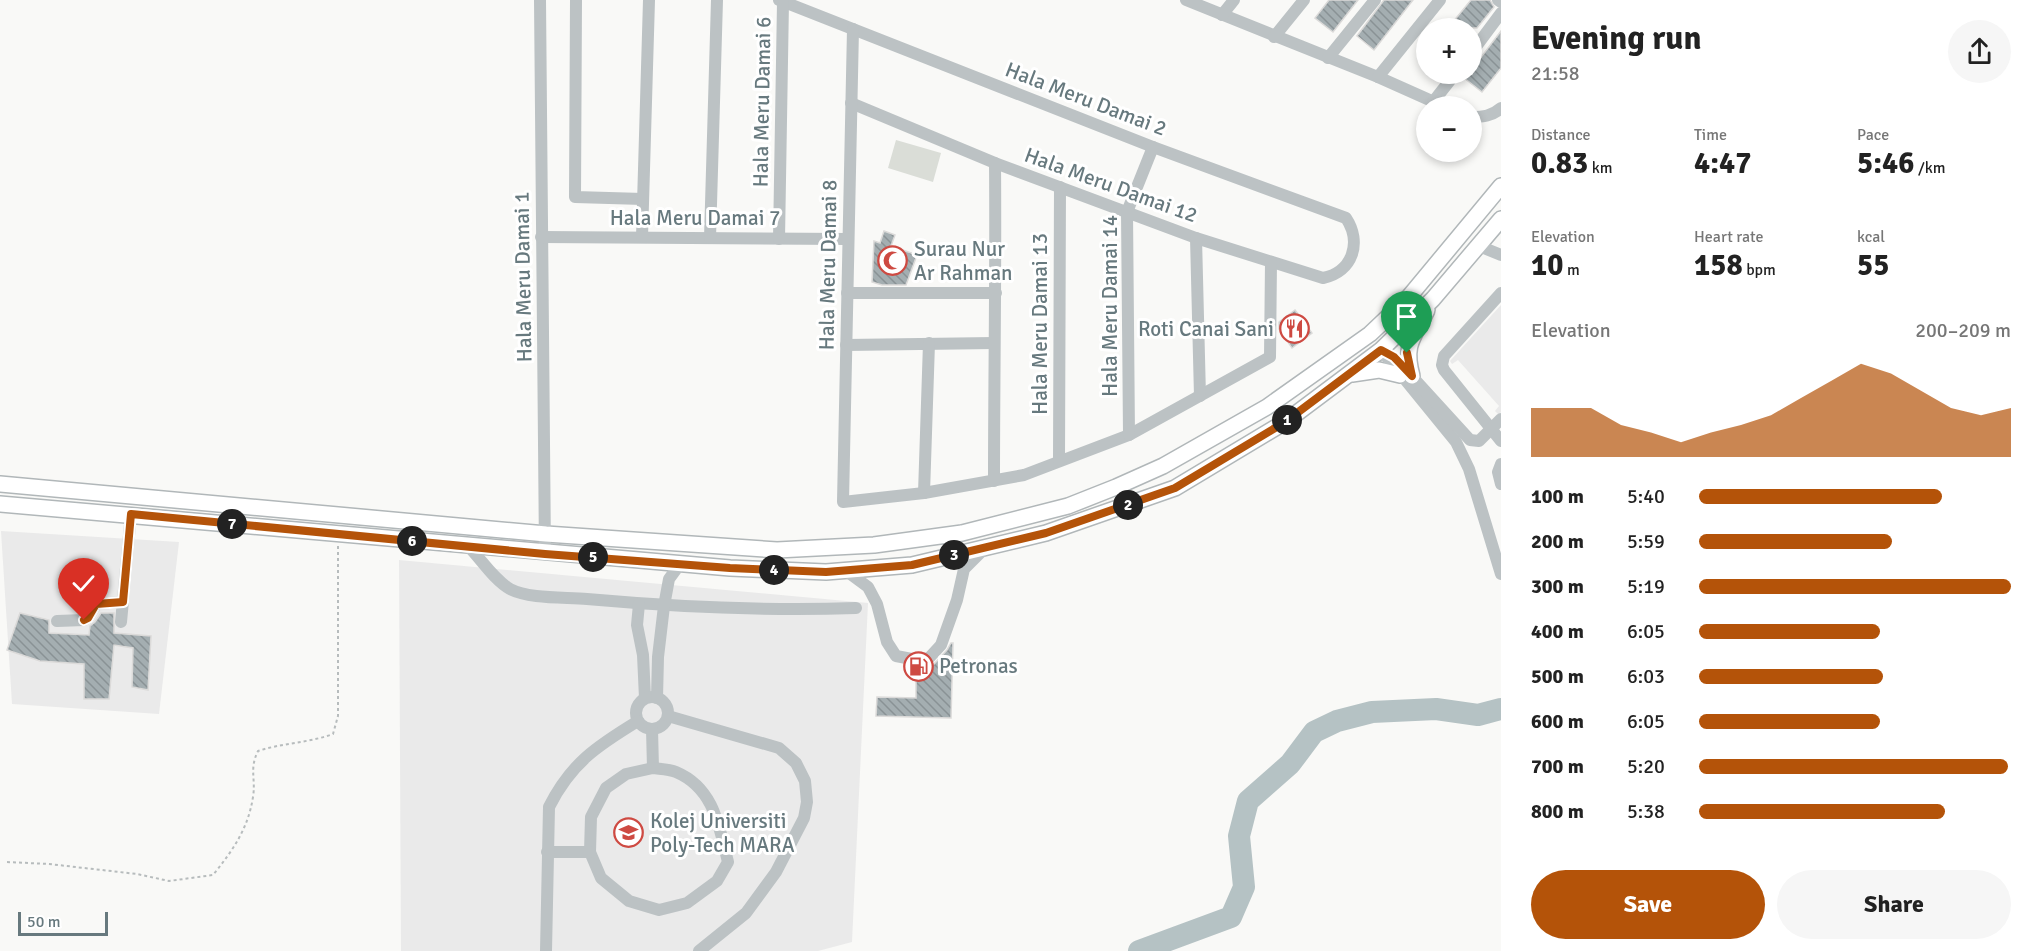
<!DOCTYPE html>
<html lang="en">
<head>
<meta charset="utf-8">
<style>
	body { margin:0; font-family:Signika,sans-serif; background:#f6f6f6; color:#222; height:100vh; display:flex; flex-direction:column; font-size:22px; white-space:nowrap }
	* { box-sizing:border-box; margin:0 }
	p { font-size:20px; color:#767676 }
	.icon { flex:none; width:33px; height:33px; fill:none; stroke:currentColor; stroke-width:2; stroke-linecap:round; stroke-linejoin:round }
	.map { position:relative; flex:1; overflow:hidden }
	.sheet { display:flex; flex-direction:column; background:#fff; width:540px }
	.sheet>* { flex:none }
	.tools { position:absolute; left:1416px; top:18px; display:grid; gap:12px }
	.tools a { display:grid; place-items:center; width:66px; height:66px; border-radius:50%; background:#fff; box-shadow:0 3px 9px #0003; font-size:30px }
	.scale { position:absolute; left:18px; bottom:15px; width:90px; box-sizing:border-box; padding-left:6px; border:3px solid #67797e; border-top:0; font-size:16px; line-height:21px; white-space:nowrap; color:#67797e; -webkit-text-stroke:4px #fff; paint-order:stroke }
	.pin { position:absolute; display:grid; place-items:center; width:51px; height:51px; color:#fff; margin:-62px -26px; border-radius:50% 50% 50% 0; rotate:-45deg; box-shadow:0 0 6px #0007 }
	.pin .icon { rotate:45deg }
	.km { position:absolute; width:30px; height:30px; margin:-15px; border-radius:50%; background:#222; color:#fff; font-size:16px; line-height:30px; text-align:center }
	.round { display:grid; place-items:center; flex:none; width:63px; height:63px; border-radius:32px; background:#f6f6f6 }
	.summary { display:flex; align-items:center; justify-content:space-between; height:102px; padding:0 30px }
	h1 { font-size:33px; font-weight:800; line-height:45px }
	.stats { display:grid; grid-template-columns:repeat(3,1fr); gap:9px; height:102px; padding:6px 30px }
	.stats div { display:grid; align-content:center }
	.stats b { font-size:30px; font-weight:800 }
	.stats small { font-size:16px; font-weight:400 }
	.stats p { font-size:16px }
	.chart { height:168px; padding:12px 30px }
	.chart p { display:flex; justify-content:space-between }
	.chart svg { width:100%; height:108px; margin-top:6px; fill:#b45309; opacity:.7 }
	.button { display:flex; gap:12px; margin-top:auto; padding:12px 30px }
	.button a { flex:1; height:69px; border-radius:36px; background:#b45309; color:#fff; font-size:24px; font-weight:800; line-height:69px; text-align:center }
	.button a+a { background:#f6f6f6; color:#222 }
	ul { padding:0 30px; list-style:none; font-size:20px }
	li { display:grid; grid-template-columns:96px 72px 1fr; align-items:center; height:45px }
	li i { height:15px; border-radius:8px; background:#b45309 }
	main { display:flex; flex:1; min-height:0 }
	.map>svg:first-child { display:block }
	.built { fill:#eaeaea }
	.garden { fill:#daddd7 }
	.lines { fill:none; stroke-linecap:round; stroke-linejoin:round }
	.river { stroke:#b5c2c4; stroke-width:22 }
	.building { fill:url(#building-back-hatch); stroke:#dbdad9; stroke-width:1.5 }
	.major-casing { stroke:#b1b7b9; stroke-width:18 }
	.path { stroke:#b7bcbd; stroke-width:2; stroke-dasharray:3 3; stroke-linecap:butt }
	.minor { stroke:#bcc2c4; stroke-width:12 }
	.major { stroke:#fff; stroke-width:15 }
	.route-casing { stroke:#fff; stroke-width:12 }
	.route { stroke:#b45309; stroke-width:8 }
	.labels { text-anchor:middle; stroke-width:6; stroke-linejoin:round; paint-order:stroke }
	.street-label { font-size:21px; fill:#67797e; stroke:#fff }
	.poi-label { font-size:21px; fill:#67797e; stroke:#fff; text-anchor:start }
</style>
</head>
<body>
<main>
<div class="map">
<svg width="1501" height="951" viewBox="0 0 1501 951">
	<defs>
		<pattern id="building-back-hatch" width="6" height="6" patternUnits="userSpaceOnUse" patternTransform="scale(1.5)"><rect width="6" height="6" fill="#a4aeb1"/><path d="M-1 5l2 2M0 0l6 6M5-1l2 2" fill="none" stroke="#899295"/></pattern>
	</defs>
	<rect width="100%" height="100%" fill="#f9f9f7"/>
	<g class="built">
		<polygon points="1501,305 1501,412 1499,415 1495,411 1499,406 1458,360 1452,364 1450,361"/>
		<polygon points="1,531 179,542 159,714 12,704"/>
		<polygon points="399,560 868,603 852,942 818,951 401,951"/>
	</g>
	<polygon class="garden" points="896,140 941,153 933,182 888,168"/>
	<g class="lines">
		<polyline class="river" points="1139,951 1231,917 1244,887 1239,836 1248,801 1290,764 1314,732 1337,721 1372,712 1436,709 1478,715 1501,709"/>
	</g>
	<g class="building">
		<polygon points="1329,0 1358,0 1333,32 1315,18"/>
		<polygon points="1384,0 1413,0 1374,50 1357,36"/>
		<polygon points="1471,0 1490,0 1494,7 1477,28 1448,28"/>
		<polygon points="1501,31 1501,68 1482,92 1464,78 1468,74 1472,74 1472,69"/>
		<polygon points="884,231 895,235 891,246 917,255 906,285 882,285 872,282 874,241 880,243"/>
		<polygon points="1295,310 1312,333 1292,348 1279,329 1279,322"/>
		<polygon points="20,613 49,620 49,633 89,635 90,626 95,622 101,613 114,613 114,633 151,636 148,690 132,687 133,648 114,645 109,699 84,699 84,664 40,661 7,650"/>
		<polygon points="951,643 953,643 951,718 876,716 877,697 916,698 916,668 934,664 947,650"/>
	</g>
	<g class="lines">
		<defs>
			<g id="major">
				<polyline points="1352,374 1379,370 1400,375"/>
				<path d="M1412,376C1403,344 1414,337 1427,310"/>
				<polyline points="0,484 546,534 777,550 874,545 962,533 1068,506 1116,487 1163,466 1267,407 1370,334 1408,298 1501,186"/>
				<polyline points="0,504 730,568 826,572 912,565 1046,533 1175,488 1285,422 1381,350 1433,299 1501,219"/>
			</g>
		</defs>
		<use href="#major" class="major-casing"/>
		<path class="path" d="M7,862L49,864L137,874L169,881L213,875C233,850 248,829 253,797C256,779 249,769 258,751C282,743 308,743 333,734L338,716V546"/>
		<g class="minor">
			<polyline points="540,0 545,554"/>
			<polyline points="576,0 575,197 643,199"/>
			<path d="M779,0L1153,147L1346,218C1362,242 1353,272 1323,278L1196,238L995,163L851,103"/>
			<polyline points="1186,0 1378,77 1443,106"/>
			<polyline points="1498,0 1501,2"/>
			<polyline points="1222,15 1234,0"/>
			<polyline points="853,29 843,502 924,493 1024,475 1129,435 1270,357 1271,262"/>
			<polyline points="1274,37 1304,0"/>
			<polyline points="1472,52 1501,13"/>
			<polyline points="1328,58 1375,0"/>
			<polyline points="1378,77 1440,0"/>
			<polyline points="1433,102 1455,74"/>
			<path d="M1472,117C1483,117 1492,116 1501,108"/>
			<polyline points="541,237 848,239"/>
			<polyline points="642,237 649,0"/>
			<polyline points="710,238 717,0"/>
			<polyline points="1196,238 1200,396"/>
			<polyline points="779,239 783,2"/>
			<polyline points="1479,246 1501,255"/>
			<polyline points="847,293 996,293"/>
			<polyline points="1501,293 1444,356 1442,365 1444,370 1501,441"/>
			<polyline points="846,345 994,343"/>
			<polyline points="1381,350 1456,442 1469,469 1501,574"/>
			<polyline points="1407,371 1470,440 1479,441 1501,419"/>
			<polyline points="1129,435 1127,212 1153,147"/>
			<polyline points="1059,461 1060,187"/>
			<polyline points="1501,464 1498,472 1501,484"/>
			<path d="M994,481C994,375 996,269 995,163"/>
			<polyline points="924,493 929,343"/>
			<path d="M468,546C481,559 494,580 510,589C529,599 565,597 587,599C677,607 766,611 856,608"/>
			<polyline points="845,570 868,587 877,604 887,642 896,656 917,660 929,658 941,645 957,600 964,569 985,548"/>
			<polyline points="639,604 637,625 643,655 645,698"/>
			<polyline points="57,621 84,620 88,618 96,604 123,602"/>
			<polyline points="121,622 131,514"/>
			<circle cx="652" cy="713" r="16"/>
			<polyline points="657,698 658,657 664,606 669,579 680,564"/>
			<polyline points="668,716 779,748 796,763 805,781 807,802 804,818 776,872 746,913 699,951"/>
			<polyline points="652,729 653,768"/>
			<path d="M653,768C660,769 669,769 676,772C714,788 719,826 728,862L717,881L687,903L659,910L629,901L601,878L590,852L591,817L606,788L626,774Z"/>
			<polyline points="547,852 590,852"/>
			<path d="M546,951L549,807C571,763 597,746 638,721"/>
		</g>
		<use href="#major" class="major"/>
	</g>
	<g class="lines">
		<defs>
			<polyline id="route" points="84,620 88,618 96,604 123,602 131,514 545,554 730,568 826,572 912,565 1046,533 1175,488 1285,422 1381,350 1394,357 1412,376 1407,353"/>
		</defs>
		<use href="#route" class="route-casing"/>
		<use href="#route" class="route"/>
	</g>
	<defs>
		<symbol id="mosque-ring" viewBox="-11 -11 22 22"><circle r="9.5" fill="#fff" stroke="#ce4a42" stroke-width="1.5"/><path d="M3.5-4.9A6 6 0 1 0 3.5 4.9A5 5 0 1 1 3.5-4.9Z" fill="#ce4a42"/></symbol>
		<symbol id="restaurant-ring" viewBox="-11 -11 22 22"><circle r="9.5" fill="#fff" stroke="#ce4a42" stroke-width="1.5"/><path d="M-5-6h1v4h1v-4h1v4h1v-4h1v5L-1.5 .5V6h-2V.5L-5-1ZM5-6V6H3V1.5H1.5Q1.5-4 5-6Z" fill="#ce4a42"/></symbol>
		<symbol id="fuel-ring" viewBox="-11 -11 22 22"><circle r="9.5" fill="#fff" stroke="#ce4a42" stroke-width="1.5"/><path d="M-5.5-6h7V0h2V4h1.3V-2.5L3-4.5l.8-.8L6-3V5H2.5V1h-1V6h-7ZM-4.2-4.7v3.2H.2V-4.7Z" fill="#ce4a42"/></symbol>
		<symbol id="university-ring" viewBox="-11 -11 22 22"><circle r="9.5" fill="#fff" stroke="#ce4a42" stroke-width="1.5"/><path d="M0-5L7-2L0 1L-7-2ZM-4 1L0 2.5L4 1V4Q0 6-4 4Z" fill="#ce4a42"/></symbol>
	</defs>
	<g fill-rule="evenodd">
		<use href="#mosque-ring" x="876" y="244" width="33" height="33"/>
		<use href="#restaurant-ring" x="1278" y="312" width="33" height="33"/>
		<use href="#fuel-ring" x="902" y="650" width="33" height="33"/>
		<use href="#university-ring" x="612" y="816" width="33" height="33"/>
	</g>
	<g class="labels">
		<g class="street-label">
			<text transform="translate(1086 99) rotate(21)" y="7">Hala Meru Damai 2</text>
			<text transform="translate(762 102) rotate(-89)" y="7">Hala Meru Damai 6</text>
			<text transform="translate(1111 185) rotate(20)" y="7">Hala Meru Damai 12</text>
			<text x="695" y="225">Hala Meru Damai 7</text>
			<text transform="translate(828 265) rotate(-89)" y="7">Hala Meru Damai 8</text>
			<text transform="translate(523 277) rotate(-91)" y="7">Hala Meru Damai 1</text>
			<text transform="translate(1110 306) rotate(-90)" y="7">Hala Meru Damai 14</text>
			<text transform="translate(1040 324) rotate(-90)" y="7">Hala Meru Damai 13</text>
		</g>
		<g class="poi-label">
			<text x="914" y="256">Surau Nur<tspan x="914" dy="24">Ar Rahman</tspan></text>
			<text x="1274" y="336" text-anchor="end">Roti Canai Sani</text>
			<text x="939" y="673">Petronas</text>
			<text x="650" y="828">Kolej Universiti<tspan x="650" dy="24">Poly-Tech MARA</tspan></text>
		</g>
	</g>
</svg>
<div class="tools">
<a>+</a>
<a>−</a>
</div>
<div class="scale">50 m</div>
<div class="pin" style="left:1407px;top:353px;background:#1e9e55"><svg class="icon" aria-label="arrive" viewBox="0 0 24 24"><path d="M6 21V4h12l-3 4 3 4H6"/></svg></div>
<div class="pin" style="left:84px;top:620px;background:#d93025"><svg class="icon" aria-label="check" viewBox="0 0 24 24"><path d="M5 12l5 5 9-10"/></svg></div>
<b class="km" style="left:1287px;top:420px">1</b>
<b class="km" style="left:1128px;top:505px">2</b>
<b class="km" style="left:954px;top:555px">3</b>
<b class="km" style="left:774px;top:570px">4</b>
<b class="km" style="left:593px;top:557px">5</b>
<b class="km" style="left:412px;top:541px">6</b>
<b class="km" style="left:232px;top:524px">7</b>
</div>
<section class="sheet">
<div class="summary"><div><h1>Evening run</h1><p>21:58</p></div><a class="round"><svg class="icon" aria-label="share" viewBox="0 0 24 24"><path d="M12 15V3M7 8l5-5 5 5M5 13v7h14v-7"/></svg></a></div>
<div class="stats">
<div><p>Distance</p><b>0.83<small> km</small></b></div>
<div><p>Time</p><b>4:47</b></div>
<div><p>Pace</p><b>5:46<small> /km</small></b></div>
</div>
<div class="stats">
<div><p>Elevation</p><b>10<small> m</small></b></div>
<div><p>Heart rate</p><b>158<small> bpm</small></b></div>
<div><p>kcal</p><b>55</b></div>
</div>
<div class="chart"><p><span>Elevation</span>200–209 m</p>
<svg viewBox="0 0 160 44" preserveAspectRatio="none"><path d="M0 44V24L10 24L20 24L30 31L40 34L50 38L60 34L70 31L80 27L90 20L100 13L110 6L120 10L130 17L140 24L150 27L160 24V44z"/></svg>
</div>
<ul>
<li><b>100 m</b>5:40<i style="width:78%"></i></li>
<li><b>200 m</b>5:59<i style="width:62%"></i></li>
<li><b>300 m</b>5:19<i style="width:100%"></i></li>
<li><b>400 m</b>6:05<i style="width:58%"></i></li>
<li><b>500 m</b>6:03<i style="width:59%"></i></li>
<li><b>600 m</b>6:05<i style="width:58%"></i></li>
<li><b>700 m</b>5:20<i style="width:99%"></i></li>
<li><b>800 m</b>5:38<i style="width:79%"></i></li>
</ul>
<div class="button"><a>Save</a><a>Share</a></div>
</section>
</main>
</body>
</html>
